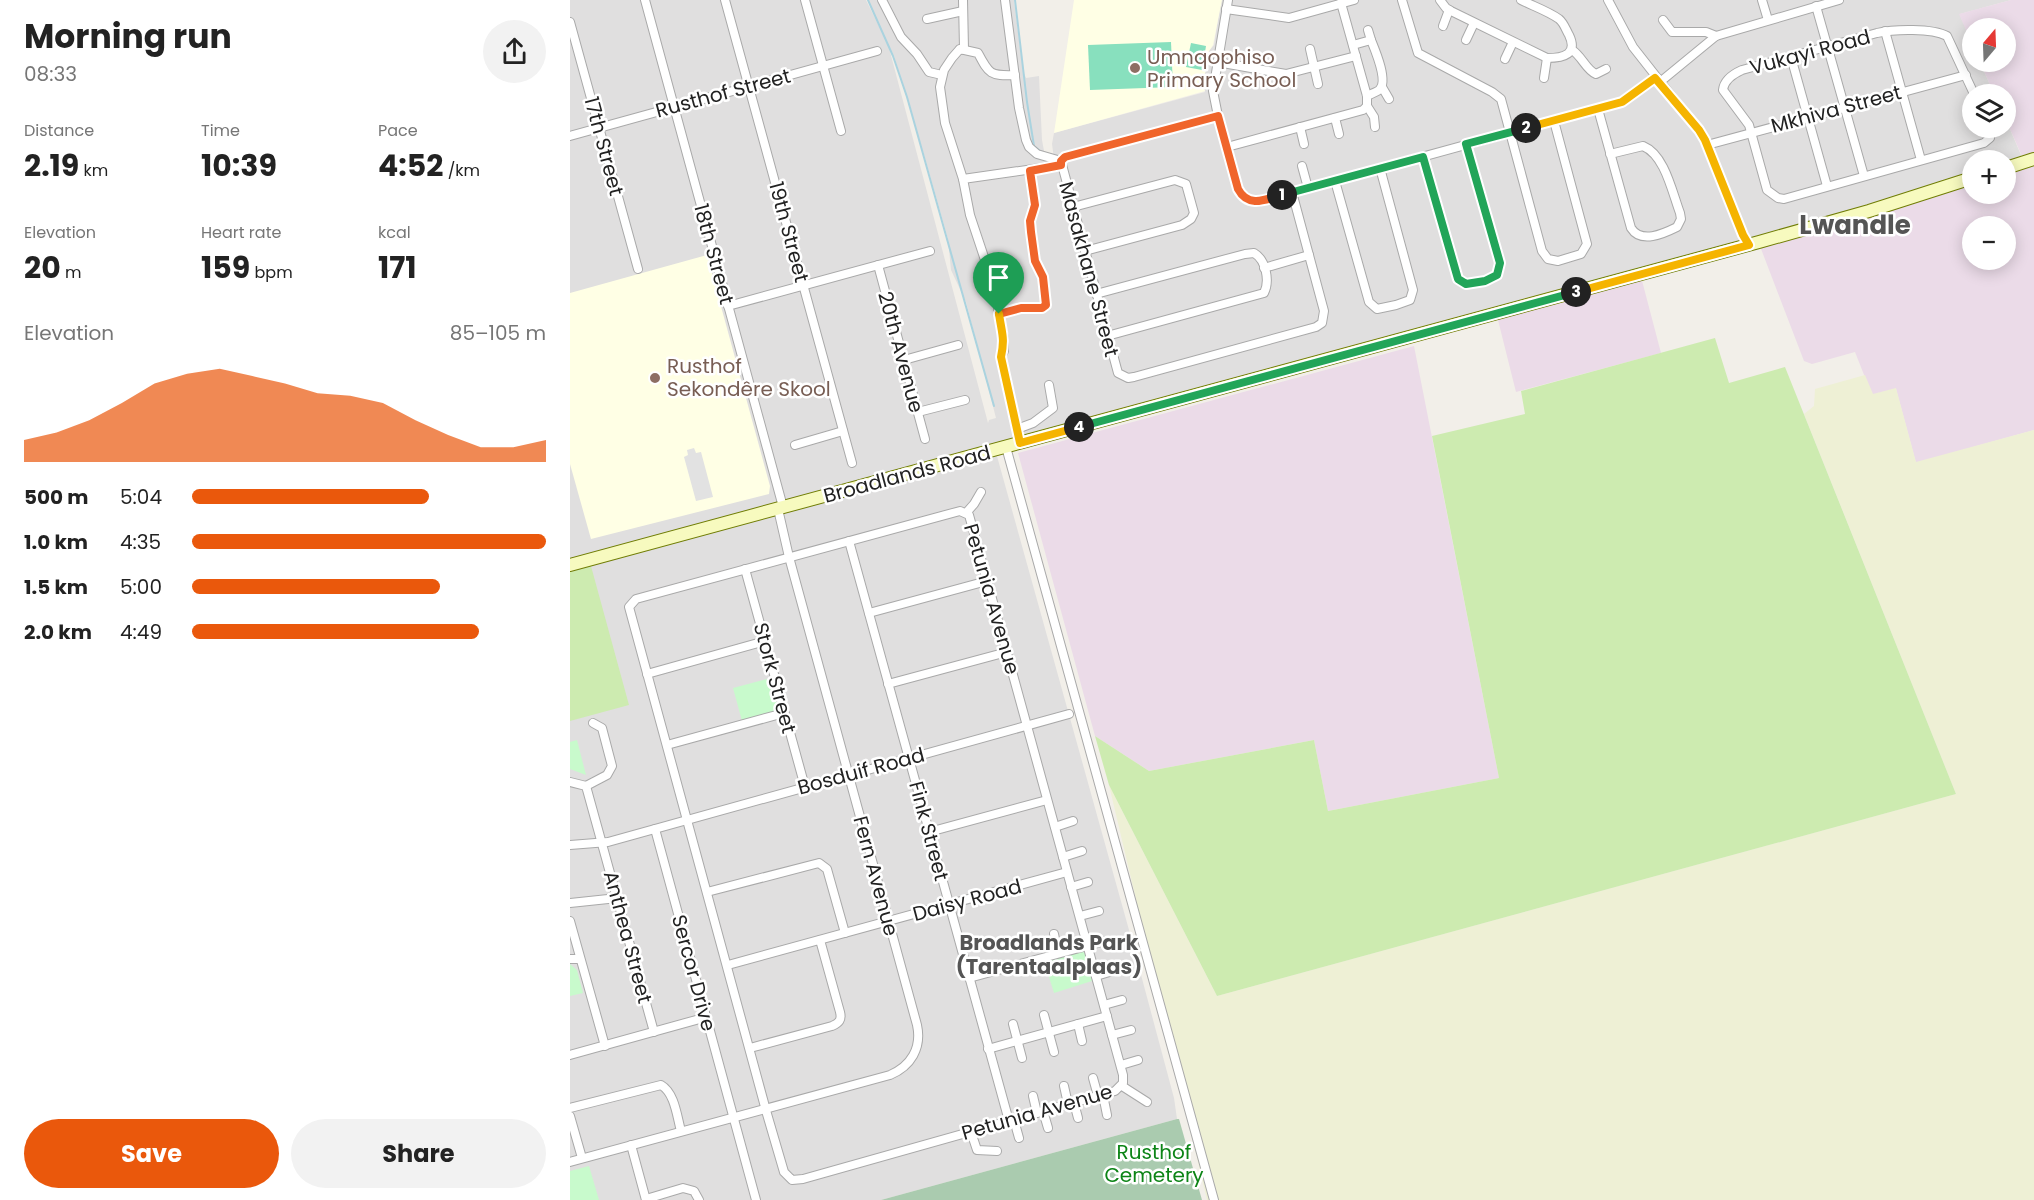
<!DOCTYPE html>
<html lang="en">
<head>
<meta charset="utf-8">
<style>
	body { margin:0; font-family:Poppins,sans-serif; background:#f2f2f2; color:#222; height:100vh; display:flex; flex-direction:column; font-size:22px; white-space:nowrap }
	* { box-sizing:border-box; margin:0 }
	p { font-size:20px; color:#767676 }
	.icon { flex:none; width:33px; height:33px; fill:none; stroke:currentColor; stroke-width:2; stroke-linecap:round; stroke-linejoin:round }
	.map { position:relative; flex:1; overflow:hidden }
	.details { display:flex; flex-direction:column; background:#fff; width:570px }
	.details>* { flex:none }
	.needle { width:39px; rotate:19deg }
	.tools { position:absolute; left:1392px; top:18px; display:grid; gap:12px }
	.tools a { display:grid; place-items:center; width:54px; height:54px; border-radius:50%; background:#fff; box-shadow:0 3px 15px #0003; font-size:30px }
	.pin { position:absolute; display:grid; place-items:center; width:51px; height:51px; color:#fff; margin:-62px -26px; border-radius:50% 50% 50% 0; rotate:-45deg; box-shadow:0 0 6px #0007 }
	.pin .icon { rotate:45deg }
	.km { position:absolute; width:30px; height:30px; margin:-15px; border-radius:50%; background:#222; color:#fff; font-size:16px; line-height:30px; text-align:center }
	.round { display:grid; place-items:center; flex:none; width:63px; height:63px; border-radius:32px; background:#f2f2f2 }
	.overview { display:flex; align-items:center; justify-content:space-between; height:102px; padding:0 24px }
	h1 { font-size:33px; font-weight:700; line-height:45px }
	.figures { display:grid; grid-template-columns:repeat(3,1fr); gap:9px; height:102px; padding:6px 24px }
	.figures div { display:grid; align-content:center }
	.figures b { font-size:30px; font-weight:700 }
	.figures small { font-size:16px; font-weight:400 }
	.figures p { font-size:16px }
	.chart { height:168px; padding:12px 24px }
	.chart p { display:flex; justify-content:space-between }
	.chart svg { width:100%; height:108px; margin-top:6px; fill:#ea580c; opacity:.7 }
	.button { display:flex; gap:12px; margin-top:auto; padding:12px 24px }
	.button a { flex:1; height:69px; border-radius:36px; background:#ea580c; color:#fff; font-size:24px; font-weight:700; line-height:69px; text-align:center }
	.button a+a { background:#f2f2f2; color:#222 }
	ul { padding:0 24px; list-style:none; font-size:20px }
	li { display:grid; grid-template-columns:96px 72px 1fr; align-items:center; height:45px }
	li i { height:15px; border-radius:8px; background:#ea580c }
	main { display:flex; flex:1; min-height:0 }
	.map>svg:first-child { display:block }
	.residential { fill:#e0dfdf; fill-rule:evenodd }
	.industrial { fill:#ebdbe8; fill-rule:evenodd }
	.education { fill:#ffffe5 }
	.farmland { fill:#eef0d5 }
	.grass { fill:#cdebb0 }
	.cemetery { fill:#aacbaf }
	.park { fill:#c8facc }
	.pitch { fill:#88e0be }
	.parking { fill:#e2e2e2 }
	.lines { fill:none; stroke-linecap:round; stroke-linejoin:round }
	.stream { stroke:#aad3df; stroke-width:2 }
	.street-casing { stroke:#a9a9a9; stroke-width:10 }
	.secondary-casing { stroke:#707d05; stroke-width:14 }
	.street { stroke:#fff; stroke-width:8 }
	.secondary { stroke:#f7fabf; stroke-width:12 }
	.split-1-casing { stroke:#fff; stroke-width:12 }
	.split-2-casing { stroke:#fff; stroke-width:12 }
	.split-3-casing { stroke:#fff; stroke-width:12 }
	.split-4-casing { stroke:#fff; stroke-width:12 }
	.split-5-casing { stroke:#fff; stroke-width:12 }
	.split-1 { stroke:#f0652b; stroke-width:8 }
	.split-2 { stroke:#22a559; stroke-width:8 }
	.split-3 { stroke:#f5b400; stroke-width:8 }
	.split-4 { stroke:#22a559; stroke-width:8 }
	.split-5 { stroke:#f5b400; stroke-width:8 }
	.education-dot { fill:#8d6e63; stroke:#fff; stroke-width:2 }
	.labels { text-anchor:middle; stroke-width:5; stroke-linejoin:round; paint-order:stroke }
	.street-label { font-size:20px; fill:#222; stroke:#fff }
	.education-label { font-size:20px; fill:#785e54; stroke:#fff; text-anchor:start }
	.park-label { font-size:20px; fill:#0c8416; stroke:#fff }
	.neighbourhood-label { font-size:21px; font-weight:bold; fill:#555; stroke:#fff }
	.district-label { font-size:26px; font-weight:bold; fill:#555; stroke:#fff }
</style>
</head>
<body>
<main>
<section class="details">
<div class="overview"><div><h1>Morning run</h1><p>08:33</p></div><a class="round"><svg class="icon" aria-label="share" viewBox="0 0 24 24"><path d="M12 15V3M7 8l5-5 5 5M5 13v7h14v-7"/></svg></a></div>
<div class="figures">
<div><p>Distance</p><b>2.19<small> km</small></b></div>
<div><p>Time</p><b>10:39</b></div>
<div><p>Pace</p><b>4:52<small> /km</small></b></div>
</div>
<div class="figures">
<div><p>Elevation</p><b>20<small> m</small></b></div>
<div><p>Heart rate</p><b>159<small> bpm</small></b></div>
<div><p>kcal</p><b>171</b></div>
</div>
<div class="chart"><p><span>Elevation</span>85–105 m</p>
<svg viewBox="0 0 160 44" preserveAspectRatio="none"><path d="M0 44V35L10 32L20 27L30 20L40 12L50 8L60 6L70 9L80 12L90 16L100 17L110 20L120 27L130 33L140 38L150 38L160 35V44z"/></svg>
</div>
<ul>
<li><b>500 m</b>5:04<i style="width:67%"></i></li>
<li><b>1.0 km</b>4:35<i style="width:100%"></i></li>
<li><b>1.5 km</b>5:00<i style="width:70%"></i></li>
<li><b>2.0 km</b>4:49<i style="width:81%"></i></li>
</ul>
<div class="button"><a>Save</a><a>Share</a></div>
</section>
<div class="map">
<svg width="1464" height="1200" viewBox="0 0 1464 1200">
	<rect width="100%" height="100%" fill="#f2efe9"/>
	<path class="residential" d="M0,0H296L312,32L298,0H444L453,71L456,78L469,76L472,140L477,167L485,166L482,144L484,133L635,92L633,85L639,51L644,45L651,0H1441L1390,14L1402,44V62H1410L1424,94H1402V128H1436V120L1454,162L1436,168V160H1402V178L425,449L559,930L604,1098L607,1119L311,1200H0ZM318,44L324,56L355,158L378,239L381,270L396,302L426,418L419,420L418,423Z"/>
	<g class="industrial">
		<path d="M1441,0H1464V430L1346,463L1326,389L1302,395L1285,352L1242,364L1234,361L1188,241L1402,178V194H1436V168L1454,161L1436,120V94H1424L1410,62H1436V28H1402V44L1389,14ZM1402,226H1436V260H1402Z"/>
		<polygon points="1070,273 1091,353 946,392 926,312"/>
		<polygon points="844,346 929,778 758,811 744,740 579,771 525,736 448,453"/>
	</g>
	<g class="education">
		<polygon points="504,0 652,0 643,45 639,51 633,85 635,91 484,133"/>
		<polygon points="137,255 200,486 199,494 21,539 0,464 0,293"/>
	</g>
	<polygon class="farmland" points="1295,375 1303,394 1326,388 1346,462 1464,430 1464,1200 637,1200 539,785 647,996 1386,794 1234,414 1244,406 1245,389"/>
	<g class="grass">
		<polygon points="1145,338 1159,383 1215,367 1386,794 647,996 539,785 525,736 579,771 744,740 758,811 929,778 862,436 955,414 951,391"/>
		<polygon points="21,566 59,705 0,721 0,572"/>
	</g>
	<polygon class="cemetery" points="609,1119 632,1200 311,1200 607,1119"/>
	<g class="park">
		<polygon points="201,678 208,704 203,712 172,721 163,688"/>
		<polygon points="7,740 16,775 0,769 0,742"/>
		<polygon points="511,951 515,953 522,981 484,993 474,961"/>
		<polygon points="0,964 7,970 13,993 0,996"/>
		<polygon points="19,1166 29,1200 0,1200 0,1171"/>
	</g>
	<g class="pitch">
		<polygon points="601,42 603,87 520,90 518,45"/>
		<polygon points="621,43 636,46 632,70 616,67"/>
	</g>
	<polygon class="parking" points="124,448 126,453 131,452 143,497 126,501 114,457 118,455 117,450"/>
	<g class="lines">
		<g class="stream">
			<polyline points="298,0 323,56 337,97 424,406"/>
			<polyline points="445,0 457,102 464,146 470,151"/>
		</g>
		<defs>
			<g id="street">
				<polyline points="75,0 213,507"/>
				<polyline points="155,0 282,463"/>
				<polyline points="235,0 271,131"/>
				<polyline points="312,0 331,37 347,54 359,72 372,75"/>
				<polyline points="393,0 394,49 389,50 382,58 374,70 370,87 375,123 393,179 400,215 427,296 429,318 434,338 434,351 431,357 450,443"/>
				<polyline points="435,0 449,108 456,140 459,147 467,154 491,161"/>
				<path d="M658,0L643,91L648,116L668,189C673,200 680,202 691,201L1052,102L1085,78"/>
				<polyline points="832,0 848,53 922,92 931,99 972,251 978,259 988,261 1011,254 1017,244 984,121"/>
				<path d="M870,0L876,8L881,11L977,58C994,58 1008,54 999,35C996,30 994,23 989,19C978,11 963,6 951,0"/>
				<polyline points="1038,0 1063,47 1133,136 1173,235 1180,245"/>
				<polyline points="1192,0 1198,20"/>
				<polyline points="1246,6 1294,176"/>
				<polyline points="656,9 719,18 784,0"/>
				<polyline points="357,19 393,11"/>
				<polyline points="1093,20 1102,32 1136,32 1146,36"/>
				<polyline points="0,22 68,269"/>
				<polyline points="873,26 879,10"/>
				<polyline points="798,30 801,40"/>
				<polyline points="1315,31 1351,160"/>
				<polyline points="896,40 904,23"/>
				<path d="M783,45L801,40C805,50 818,80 810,89C808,92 800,94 797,96"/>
				<path d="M390,49L408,53C419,74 420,76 445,75"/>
				<polyline points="740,49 748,84"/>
				<path d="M1002,50C1012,56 1016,70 1026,74L1036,69"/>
				<polyline points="1221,57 1257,186"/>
				<polyline points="935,59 943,42"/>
				<polyline points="647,62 716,74 786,56"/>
				<polyline points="974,78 977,58"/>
				<polyline points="1090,82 1146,36 1269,0"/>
				<polyline points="812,87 819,99"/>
				<path d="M1404,94L1377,36C1362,28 1324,29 1307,33L1172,70C1163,74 1154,80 1153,90L1179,125L1197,190L1208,198L1214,199L1414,143L1420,138L1419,128"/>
				<polyline points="797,106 804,117 805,127"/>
				<path d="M1028,109L1061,228C1071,244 1093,234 1107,227L1111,219L1110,213C1102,192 1095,155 1073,146L1040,154"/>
				<polyline points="648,116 495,157 491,161 548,373 558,378 564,377 746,327 752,323 754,311 722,192"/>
				<polyline points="765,118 769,134"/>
				<polyline points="730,127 734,144"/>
				<polyline points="0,136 307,51"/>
				<polyline points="1137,145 1396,75"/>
				<polyline points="657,147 793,110 797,106 797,96 771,3"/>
				<polyline points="853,157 888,279 896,284 915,281 927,275 930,263 896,144"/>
				<polyline points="732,166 738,188"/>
				<polyline points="393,179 491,165"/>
				<polyline points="765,181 799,302 807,309 826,305 840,300 843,290 810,168"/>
				<polyline points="503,207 605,180 616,184 624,213 621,219 612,225 515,251"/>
				<polyline points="308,265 355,439"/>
				<polyline points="694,268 739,255"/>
				<path d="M526,294L675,254L684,253C696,260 700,281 694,293L537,336"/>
				<polyline points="158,306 360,251"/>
				<polyline points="429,314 451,308 472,308 476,305 473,277 465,261 461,232 460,221 465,205 460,171"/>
				<polyline points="334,360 388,345"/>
				<polyline points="348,412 395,400"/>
				<polyline points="447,429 463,423 483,408 479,385"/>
				<polyline points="225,445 273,431"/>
				<polyline points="436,447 644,1200"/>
				<polygon points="390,511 399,515 553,1075 553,1083 545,1091 233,1179 222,1180 214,1172 197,1114 59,607 66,599"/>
				<polyline points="396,513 404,504 411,492"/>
				<polyline points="279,541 439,1121"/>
				<polyline points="175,569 235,787"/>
				<polyline points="299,613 417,581"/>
				<polyline points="77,674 195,641"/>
				<polyline points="318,684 437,652"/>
				<polyline points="97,745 214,713"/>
				<polyline points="0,782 16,786 84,1032"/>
				<polyline points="16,786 37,775 42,766 32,728 23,723"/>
				<polyline points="485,827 503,821"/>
				<polyline points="85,829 186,1200"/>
				<polyline points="359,832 477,800"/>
				<polyline points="0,845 38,842 499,714"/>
				<polyline points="493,857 512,851"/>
				<polyline points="501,887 518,882"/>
				<polyline points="137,892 249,863 257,869 275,933"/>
				<polyline points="0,903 38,899 46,894"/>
				<polyline points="510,916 529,911"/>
				<polyline points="0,921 35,1046"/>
				<polyline points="484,934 488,953"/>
				<polyline points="0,959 9,959"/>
				<polyline points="158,965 497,872"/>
				<polyline points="526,976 543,971"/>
				<polyline points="399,978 535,941"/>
				<polyline points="534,1005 552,1000"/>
				<polyline points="474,1015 484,1052"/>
				<polyline points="443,1024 452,1058"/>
				<polyline points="508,1024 512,1041"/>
				<polyline points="542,1035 561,1030"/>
				<path d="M180,1048L262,1026C269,1023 272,1020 270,1012L250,940"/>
				<polyline points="418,1049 537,1016"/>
				<polyline points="0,1055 137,1017"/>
				<polyline points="551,1065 568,1060"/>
				<polyline points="523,1078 528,1096"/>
				<polyline points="494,1086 498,1104"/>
				<polyline points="552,1086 577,1102"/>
				<polyline points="533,1095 537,1115"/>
				<polyline points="463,1096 467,1113"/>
				<polyline points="504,1103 508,1118"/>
				<path d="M0,1108L91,1085C105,1093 107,1117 111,1131"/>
				<polyline points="473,1111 478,1128"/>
				<polyline points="0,1116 12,1158"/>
				<polyline points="444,1120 449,1138"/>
				<polyline points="401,1132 407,1150 427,1151"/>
				<polyline points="61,1145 76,1200"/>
				<path d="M0,1162L320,1075C341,1066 352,1048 347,1025L219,557L208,509"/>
				<polyline points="76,1199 113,1188 124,1191 129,1200"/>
			</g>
			<g id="secondary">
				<polyline points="1436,168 1464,159"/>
				<polyline points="0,565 1189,242 1299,211 1402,178"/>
			</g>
		</defs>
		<use href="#street" class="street-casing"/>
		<use href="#secondary" class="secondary-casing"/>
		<use href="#street" class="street"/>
		<use href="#secondary" class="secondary"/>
	</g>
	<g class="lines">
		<defs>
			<path id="split-1" d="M429,314L451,308H472L476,305L473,277L465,261L461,232L460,221L465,205L460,171L491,165V161L495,157L648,116L668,189C678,208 695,200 712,195"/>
			<polyline id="split-2" points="712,195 853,157 888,279 896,284 915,281 927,275 930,263 896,144 956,128"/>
			<polyline id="split-3" points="956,128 1052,102 1085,78 1129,130 1135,140 1173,235 1179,245 1006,292"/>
			<polyline id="split-4" points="509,427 1006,292"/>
			<path id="split-5" d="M429,314C432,334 435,338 431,357L450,443L509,427"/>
		</defs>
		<use href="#split-1" class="split-1-casing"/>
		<use href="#split-2" class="split-2-casing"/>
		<use href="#split-3" class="split-3-casing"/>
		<use href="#split-4" class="split-4-casing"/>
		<use href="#split-5" class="split-5-casing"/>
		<use href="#split-1" class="split-1"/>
		<use href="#split-2" class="split-2"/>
		<use href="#split-3" class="split-3"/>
		<use href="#split-4" class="split-4"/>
		<use href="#split-5" class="split-5"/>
	</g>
	<g class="education-dot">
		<circle cx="565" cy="68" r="6"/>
		<circle cx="85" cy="378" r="6"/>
	</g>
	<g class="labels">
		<g class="street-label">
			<text transform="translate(1240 52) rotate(-15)" y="7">Vukayi Road</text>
			<text transform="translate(153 93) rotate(-15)" y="7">Rusthof Street</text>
			<text transform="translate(1266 109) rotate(-15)" y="7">Mkhiva Street</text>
			<text transform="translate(34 146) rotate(75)" y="7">17th Street</text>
			<text transform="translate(219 232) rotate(75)" y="7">19th Street</text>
			<text transform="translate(144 254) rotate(75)" y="7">18th Street</text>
			<text transform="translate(519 269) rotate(75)" y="7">Masakhane Street</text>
			<text transform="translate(331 352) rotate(75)" y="7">20th Avenue</text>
			<text transform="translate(337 474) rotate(-15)" y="7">Broadlands Road</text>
			<text transform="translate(422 599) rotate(74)" y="7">Petunia Avenue</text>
			<text transform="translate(205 678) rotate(75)" y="7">Stork Street</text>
			<text transform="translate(291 771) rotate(-15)" y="7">Bosduif Road</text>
			<text transform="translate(359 831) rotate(75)" y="7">Fink Street</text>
			<text transform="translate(306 876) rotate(75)" y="7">Fern Avenue</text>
			<text transform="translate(397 900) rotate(-15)" y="7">Daisy Road</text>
			<text transform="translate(58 937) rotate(75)" y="7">Anthea Street</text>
			<text transform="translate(124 973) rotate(75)" y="7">Sercor Drive</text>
			<text transform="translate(467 1112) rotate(-16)" y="7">Petunia Avenue</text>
		</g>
		<g class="education-label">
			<text x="577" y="64">Umnqophiso<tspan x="577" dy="23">Primary School</tspan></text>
			<text x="97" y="373">Rusthof<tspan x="97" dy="23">Sekondêre Skool</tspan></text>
		</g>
		<g class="park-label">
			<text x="584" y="1159">Rusthof<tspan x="584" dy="23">Cemetery</tspan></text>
		</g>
		<g class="neighbourhood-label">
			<text x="479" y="950">Broadlands Park<tspan x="479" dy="24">(Tarentaalplaas)</tspan></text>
		</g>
		<g class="district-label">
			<text x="1285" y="234">Lwandle</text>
		</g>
	</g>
</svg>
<div class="tools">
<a><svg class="needle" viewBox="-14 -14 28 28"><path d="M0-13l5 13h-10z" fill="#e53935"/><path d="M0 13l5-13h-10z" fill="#767676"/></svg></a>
<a><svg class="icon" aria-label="layers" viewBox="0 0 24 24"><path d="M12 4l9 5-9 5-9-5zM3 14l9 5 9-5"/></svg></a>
<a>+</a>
<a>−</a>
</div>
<div class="pin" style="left:429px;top:314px;background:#1e9e55"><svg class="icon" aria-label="arrive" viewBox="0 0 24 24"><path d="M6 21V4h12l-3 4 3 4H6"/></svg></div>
<b class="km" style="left:712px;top:195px">1</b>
<b class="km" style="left:956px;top:128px">2</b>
<b class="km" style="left:1006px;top:292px">3</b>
<b class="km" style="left:509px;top:427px">4</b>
</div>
</main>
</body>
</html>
